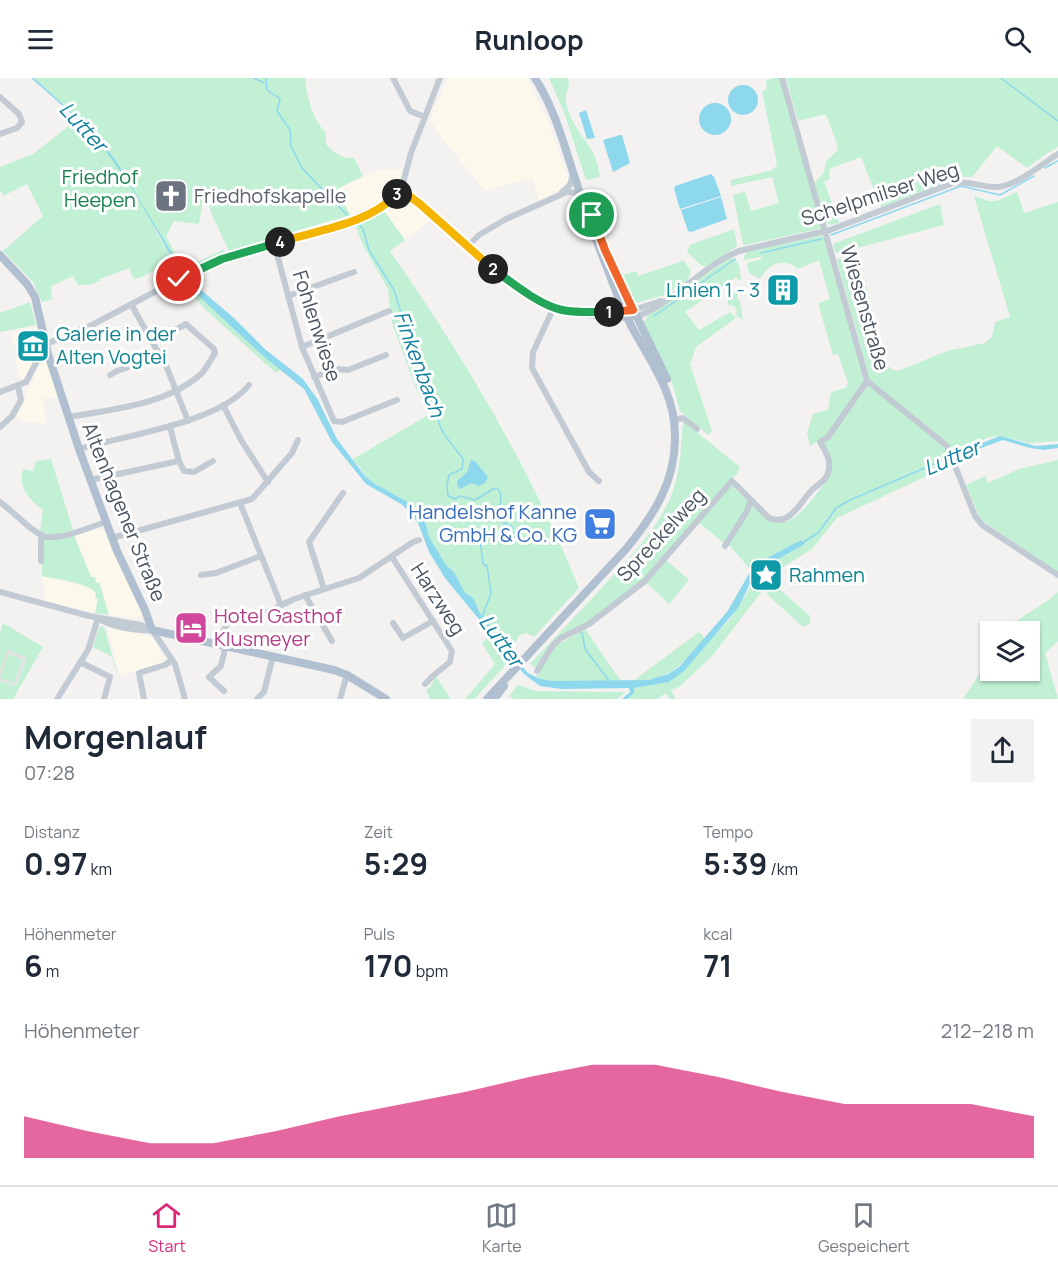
<!DOCTYPE html>
<html lang="de">
<head>
<meta charset="utf-8">
<style>
	body { margin:0; font-family:Manrope,sans-serif; background:#f2f2f3; color:#1f2937; height:100vh; display:flex; flex-direction:column; font-size:22px; white-space:nowrap }
	* { box-sizing:border-box; margin:0 }
	p { font-size:20px; color:#747a83 }
	.icon { flex:none; width:33px; height:33px; fill:none; stroke:currentColor; stroke-width:2; stroke-linecap:round; stroke-linejoin:round }
	.map { position:relative; height:621px; overflow:hidden }
	.sheet { display:flex; flex-direction:column; background:#fff; flex:1 }
	.sheet>* { flex:none }
	.fabs { position:absolute; left:980px; top:543px; display:grid; gap:12px }
	.fabs a { display:grid; place-items:center; width:60px; height:60px; border-radius:0px; background:#fff; box-shadow:0 2px 4px #0004; font-size:30px }
	.pin { position:absolute; display:grid; place-items:center; width:51px; height:51px; color:#fff; margin:-26px; border:3px solid #fff; border-radius:50%; box-shadow:0 2px 6px #0007 }
	.km { position:absolute; width:30px; height:30px; margin:-15px; border-radius:50%; background:#222; color:#fff; font-size:16px; line-height:30px; text-align:center }
	.round { display:grid; place-items:center; flex:none; width:63px; height:63px; border-radius:0px; background:#f2f2f3 }
	.summary { display:flex; align-items:center; justify-content:space-between; height:102px; padding:0 24px }
	h1 { font-size:33px; font-weight:700; line-height:45px }
	.figures { display:grid; grid-template-columns:repeat(3,1fr); gap:9px; height:102px; padding:6px 24px }
	.figures div { display:grid; align-content:center }
	.figures b { font-size:30px; font-weight:700 }
	.figures small { font-size:16px; font-weight:400 }
	.figures p { font-size:16px }
	.chart { height:168px; padding:12px 24px }
	.chart p { display:flex; justify-content:space-between }
	.chart svg { width:100%; height:108px; margin-top:6px; fill:#db2777; opacity:.7 }
	header { display:flex; justify-content:space-between; align-items:center; height:78px; padding:0 24px; background:#fff; font-size:27px; font-weight:700 }
	.dock { display:flex; justify-content:space-around; align-items:center; height:84px; border-top:2px solid #e0e1e3; background:#fff; font-size:16px; color:#747a83 }
	.dock a { display:grid; justify-items:center; gap:3px }
	.dock .active { color:#db2777 }
	.map>svg:first-child { display:block }
	.commercial { fill:#fcf8ec }
	.education { fill:#e5e2e3 }
	.green { fill:#c1f0d4 }
	.water { fill:#8ed8ed }
	.lines { fill:none; stroke-linecap:round; stroke-linejoin:round }
	.stream { stroke:#8ed8ed; stroke-width:1.5 }
	.minor { stroke:#c2cbd3; stroke-width:6 }
	.major { stroke:#b1c0d0; stroke-width:8 }
	.split-1-casing { stroke:#fff; stroke-width:12 }
	.split-2-casing { stroke:#fff; stroke-width:12 }
	.split-3-casing { stroke:#fff; stroke-width:12 }
	.split-4-casing { stroke:#fff; stroke-width:12 }
	.split-5-casing { stroke:#fff; stroke-width:12 }
	.split-1 { stroke:#f0652b; stroke-width:8 }
	.split-2 { stroke:#22a559; stroke-width:8 }
	.split-3 { stroke:#f5b400; stroke-width:8 }
	.split-4 { stroke:#f5b400; stroke-width:8 }
	.split-5 { stroke:#22a559; stroke-width:8 }
	.labels { text-anchor:middle; stroke-width:6; stroke-linejoin:round; paint-order:stroke }
	.park-label { font-size:20px; fill:#17824e; stroke:#fff }
	.street-label { font-size:20px; fill:#49545f; stroke:#fff }
	.worship-label { font-size:20px; fill:#5b616d; stroke:#fff; text-anchor:start }
	.culture-label { font-size:20px; fill:#0d838f; stroke:#fff; text-anchor:start }
	.shop-label { font-size:20px; fill:#366cbe; stroke:#fff; text-anchor:end }
	.hotel-label { font-size:20px; fill:#b23c85; stroke:#fff; text-anchor:start }
	.water-label { font-size:21px; font-style:italic; fill:#0c7f9f; stroke:#fff }
</style>
</head>
<body>
<header><svg class="icon" aria-label="menu" viewBox="0 0 24 24"><path d="M4 6h16M4 12h16M4 18h16"/></svg>Runloop<svg class="icon" aria-label="search" viewBox="0 0 24 24"><circle cx="10" cy="10" r="6"/><path d="M15 15l6 6"/></svg></header>
<div class="map">
<svg width="1058" height="621" viewBox="0 0 1058 621">
	<rect width="100%" height="100%" fill="#f4f1f1"/>
	<g class="commercial">
		<polygon points="448,0 527,0 547,40 571,107 539,122 532,100 485,113 444,63 430,42"/>
		<polygon points="382,91 402,91 401,102 384,122 350,137 337,111"/>
		<polygon points="408,123 431,142 405,162 384,133 399,125"/>
		<polygon points="36,250 38,275 27,299 21,302 14,280 19,279 17,268 13,268 11,254"/>
		<polygon points="41,282 46,282 58,318 43,321 46,346 22,343 16,340"/>
		<polygon points="99,450 104,452 142,534 141,538 138,541 109,537 99,505 96,505 91,500 74,457"/>
		<polygon points="42,498 84,508 94,512 98,521 95,535 45,523"/>
		<polygon points="107,549 153,559 164,580 164,584 120,598"/>
	</g>
	<polygon class="education" points="0,566 36,580 12,621 0,621"/>
	<g class="green">
		<path d="M34,0H305C307,19 312,41 326,55V66C333,74 343,82 354,80L363,98L337,111L350,137L229,173L212,137L207,121H203L199,146L174,143L166,158L183,191L224,171V177L184,195L155,148L154,150L181,196L174,198L168,188L165,187L142,199L134,201L129,190L100,201V203L89,207H78L73,198L51,208L52,221L42,224L33,204L3,173L43,138L27,106L3,118L0,112V89L33,76L79,40Z"/>
		<path d="M549,0H568L569,8C558,27 578,52 589,68C595,75 599,90 600,99L586,102L564,34Z"/>
		<polygon points="775,0 780,0 822,150 745,167 743,166 733,117 745,114 751,133 779,125 772,99 731,108 731,102 769,93 774,91 777,86 762,13 767,11 766,2"/>
		<polygon points="786,0 1058,0 1058,69 1046,76 1027,90 997,68 972,99 960,99 881,129 861,79 829,91 830,101 824,104 839,145 829,147 825,143 814,105 824,95 826,83 837,73 838,69 826,36 798,43"/>
		<polygon points="1017,114 1024,135 1058,124 1058,363 1029,365 1000,358 990,359 952,374 870,302 837,183 838,181 849,178 855,194 866,208 886,286 892,292 898,293 947,273 985,265 992,259 995,244 1010,239 974,118 989,123 997,123"/>
		<polygon points="940,126 944,147 838,175 835,174 833,167 835,165"/>
		<path d="M384,133L405,162L390,173C464,279 530,390 579,510L534,559L526,555L519,557L514,568L515,580L502,560L494,553L481,537L479,531L465,515L454,494L446,487L429,459L423,440L406,423L370,403L353,381L430,336L417,313L392,245L388,211L364,169L354,145Z"/>
		<polygon points="734,151 737,167 736,169 707,188 702,188 687,174 690,167"/>
		<path d="M819,158H825L864,304L825,359L810,368L807,355L813,336L828,332L831,314L846,310L848,305L838,276L833,277L818,225L830,221L819,182L798,191C783,178 768,186 760,201L749,195L747,185L762,181L761,179L744,182V178L749,173Z"/>
		<polygon points="734,180 739,187 741,201 739,203 736,199 685,234 699,252 730,234 736,240 696,269 690,286 712,353 708,357 680,333 673,308 644,244 649,236 728,181"/>
		<polygon points="682,181 690,191 691,191 688,202 664,217 640,224 636,225 632,222 620,198 637,193 638,198 680,184"/>
		<polygon points="184,203 262,277 281,291 276,295 207,233 181,205"/>
		<polygon points="737,213 738,223 740,223 743,242 735,237 737,233 734,228 728,227 727,216"/>
		<polygon points="30,224 36,247 0,254 0,235"/>
		<path d="M866,307H870L945,369L952,386L837,440L812,471L777,493V509L810,538V545L803,549L769,518L757,496L773,484L805,466L802,462L769,479L752,493L729,467L751,427L771,444C795,451 812,420 826,404L830,398L823,365Z"/>
		<path d="M683,343L740,389L738,394L646,501L593,541L559,559L536,590L530,586C556,558 583,531 608,503C634,475 662,446 674,410C681,388 681,365 683,343Z"/>
		<path d="M51,381L73,452L52,457L40,454L43,432C29,421 18,410 23,391L33,393L36,383Z"/>
		<polygon points="1058,382 1058,494 981,442 966,407 985,398 988,405 1019,391"/>
		<polygon points="730,406 749,424 748,430 724,465 698,444"/>
		<path d="M74,457L91,499H95L96,505L99,504L109,537L95,535L98,521L95,520L96,515C84,503 59,502 42,498L43,461L56,462Z"/>
		<polygon points="666,482 689,502 669,526 646,504"/>
		<polygon points="754,498 763,512 712,578 679,609 671,612 676,621 670,621 666,615 657,621 627,621 634,615 634,610 669,604 730,541 750,510"/>
		<path d="M1058,514V563L1045,575L1058,621H963L990,580V592H1029V554L1008,553C1020,536 1043,529 1058,514Z"/>
		<polygon points="3,545 43,569 13,621 0,621 0,603 16,608 27,580 9,572 9,568 0,592 0,556"/>
		<polygon points="102,548 104,549 118,598 111,578 93,569 99,549"/>
		<polygon points="585,551 621,603 551,603 536,599 555,568"/>
		<path d="M699,554L705,560C680,587 673,601 633,603Z"/>
		<polygon points="491,555 510,579 503,590 474,621 465,621 495,586 482,565"/>
		<polygon points="8,576 23,581 14,605 0,600"/>
		<polygon points="436,598 451,621 430,621 426,612 431,608"/>
		<polygon points="518,607 536,613 626,614 617,621 514,621 509,618"/>
	</g>
	<g class="water">
		<path d="M31,0H34C63,26 92,51 116,83L184,195L181,196C157,154 134,109 104,71C83,44 57,23 31,0Z"/>
		<circle cx="743" cy="22" r="15"/>
		<circle cx="715" cy="41" r="16"/>
		<polygon points="586,32 595,60 587,61 579,35"/>
		<polygon points="620,57 622,57 630,85 613,94 603,62"/>
		<polygon points="711,96 714,99 721,118 680,131 674,111 675,108"/>
		<polygon points="721,119 727,141 691,154 688,153 681,132"/>
		<polygon points="188,201 234,240 266,272 303,301 318,322 337,361 365,398 375,406 406,423 424,440 429,459 446,487 454,494 465,515 473,520 481,537 494,553 502,559 511,576 528,595 538,600 551,603 648,602 668,596 679,589 727,534 750,494 769,479 801,462 805,466 773,484 754,498 738,530 684,593 669,604 634,610 634,615 627,621 622,621 630,614 629,610 562,611 540,608 524,596 445,500 429,474 418,445 409,433 401,426 366,406 332,364 304,311 262,277 189,209 184,203"/>
		<polygon points="1000,358 1036,368 1058,366 1058,370 1044,372 1030,370 1003,362 954,380 953,376"/>
		<polygon points="471,382 475,383 488,399 485,405 479,408 471,405 460,411 457,407 457,403 467,394"/>
	</g>
	<g class="lines">
		<g class="stream">
			<polyline points="254,0 264,5"/>
			<polyline points="266,0 267,12 280,21 277,33 290,52 291,68 302,90 347,137"/>
			<polyline points="1001,0 1058,43"/>
			<polyline points="1045,90 1058,83"/>
			<path d="M358,145L363,151L369,172L394,212L403,241L405,257L415,277L420,296L431,319L433,327L437,332C437,354 452,365 463,381L462,391L449,397L447,407L448,418L455,421L460,418L475,422L493,411L497,410C506,420 497,430 497,441L512,449L514,459L509,464L502,466L498,461L485,458L480,461L483,486L487,488L491,515L482,539"/>
			<polyline points="831,157 961,108 1000,117 1034,98"/>
			<polyline points="761,175 821,161"/>
			<polyline points="698,207 735,181"/>
			<polyline points="654,238 694,210"/>
			<polyline points="505,465 508,460 513,459"/>
			<polyline points="802,465 819,454 836,430 850,422 948,380"/>
			<polyline points="581,554 583,559 585,571 610,604"/>
		</g>
		<g class="minor">
			<polyline points="393,0 410,33 425,39"/>
			<polyline points="782,0 867,303 947,368 975,438 982,447 1058,497"/>
			<polyline points="0,19 19,36 22,44 17,50 0,56"/>
			<path d="M401,112C467,161 514,231 603,239C615,240 633,241 643,236C678,220 704,187 739,173L830,152L953,105C969,102 980,109 995,109C1014,110 1042,86 1058,76"/>
			<polyline points="562,114 570,107 573,96"/>
			<polyline points="274,165 302,269 334,343 342,344 397,322"/>
			<polyline points="467,169 479,157 506,141 567,114 580,115"/>
			<polyline points="288,218 354,194"/>
			<polyline points="131,226 167,290 188,343"/>
			<polyline points="554,229 533,274 532,290 589,394 599,403"/>
			<polyline points="586,234 633,232 661,223"/>
			<polyline points="302,269 389,233"/>
			<polyline points="110,297 117,293 160,278"/>
			<polyline points="314,299 336,291 348,292 386,277"/>
			<polyline points="0,314 26,304 46,266 90,248 202,189 247,173 359,140 386,126 402,109 411,75 440,0"/>
			<polyline points="223,327 241,362 268,404"/>
			<path d="M69,339C112,331 168,327 202,295C207,289 211,281 215,275L214,271L186,246L153,264"/>
			<polyline points="678,341 683,340 697,351"/>
			<polyline points="0,349 12,338 21,322 18,308"/>
			<polyline points="170,349 179,383 184,393 194,394 213,383"/>
			<path d="M79,371C126,357 219,345 249,307"/>
			<polyline points="90,402 179,383"/>
			<path d="M0,424C14,434 26,449 41,457C55,465 90,449 106,444"/>
			<polyline points="240,425 281,527"/>
			<polyline points="112,460 252,421 292,375 298,362"/>
			<polyline points="725,468 747,433 751,422"/>
			<polyline points="392,479 452,573 450,584 434,597 425,606"/>
			<polyline points="41,483 41,457"/>
			<polyline points="201,497 216,495 261,478"/>
			<polyline points="324,511 309,464 343,415"/>
			<polyline points="0,514 89,538 141,547 152,552 175,586 185,621"/>
			<polyline points="305,517 332,563"/>
			<path d="M98,540C111,549 136,553 152,552"/>
			<polyline points="393,545 403,560 433,543"/>
			<polyline points="217,565 229,542 251,542 294,521 359,500 413,464 419,462"/>
			<polyline points="80,584 110,599 104,621"/>
			<path d="M537,593L553,567L561,560L589,546L645,503L732,403L769,440C790,449 800,424 812,412C818,406 826,403 828,395C832,383 826,374 820,364L828,359L867,303"/>
			<polyline points="224,613 209,599 221,588 226,567"/>
			<polyline points="57,621 88,572 98,540"/>
			<polyline points="144,621 139,595 165,587 172,582"/>
			<polyline points="257,621 264,614 273,578"/>
			<polyline points="340,621 347,597"/>
		</g>
		<g class="major">
			<polyline points="0,177 27,206 35,219 48,276 79,371 117,473 145,532 152,552 334,592 347,597 386,621"/>
			<polyline points="607,177 667,301"/>
			<path d="M487,621L626,471C654,437 676,403 675,357C675,317 653,287 634,253C624,235 616,214 609,195C596,163 585,130 574,97C563,63 554,30 535,0"/>
			<polyline points="494,621 504,608"/>
		</g>
	</g>
	<g class="lines">
		<defs>
			<polyline id="split-1" points="592,137 605,172 633,232 609,234"/>
			<path id="split-2" d="M493,191C511,204 539,227 562,232C577,235 593,234 609,234"/>
			<polyline id="split-3" points="397,116 401,112 420,126 493,191"/>
			<path id="split-4" d="M280,164C318,152 369,146 397,116"/>
			<polyline id="split-5" points="179,201 222,181 280,164"/>
		</defs>
		<use href="#split-1" class="split-1-casing"/>
		<use href="#split-2" class="split-2-casing"/>
		<use href="#split-3" class="split-3-casing"/>
		<use href="#split-4" class="split-4-casing"/>
		<use href="#split-5" class="split-5-casing"/>
		<use href="#split-1" class="split-1"/>
		<use href="#split-2" class="split-2"/>
		<use href="#split-3" class="split-3"/>
		<use href="#split-4" class="split-4"/>
		<use href="#split-5" class="split-5"/>
	</g>
	<defs>
		<symbol id="church-square" viewBox="-11 -11 22 22"><rect x="-9" y="-9" width="18" height="18" rx="4" fill="#6b7280" stroke="#fff"/><path d="M-1.2-6h2.4v3.5h3.3v2.4h-3.3V6h-2.4V-.1h-3.3v-2.4h3.3Z" fill="#fff"/></symbol>
		<symbol id="building-square" viewBox="-11 -11 22 22"><rect x="-9" y="-9" width="18" height="18" rx="4" fill="#0f9aa8" stroke="#fff"/><path d="M-4-6H4V6H1V3H-1V6H-4ZM-2.5-4.3h1.7v1.8h-1.7ZM.8-4.3h1.7v1.8H.8ZM-2.5-1h1.7V.8h-1.7ZM.8-1h1.7V.8H.8Z" fill="#fff"/></symbol>
		<symbol id="museum-square" viewBox="-11 -11 22 22"><rect x="-9" y="-9" width="18" height="18" rx="4" fill="#0f9aa8" stroke="#fff"/><path d="M0-6L6-3V-2H-6V-3ZM-5-1h2V3h-2ZM-1-1h2V3h-2ZM3-1h2V3H3ZM-6 4H6V6H-6Z" fill="#fff"/></symbol>
		<symbol id="supermarket-square" viewBox="-11 -11 22 22"><rect x="-9" y="-9" width="18" height="18" rx="4" fill="#3f7fe0" stroke="#fff"/><path d="M-6-5.5h2.5l.6 2H6L4.5 2H-2.5L-4.4-4H-6ZM-1.5 3.2a1.3 1.3 0 1 0 .1 0ZM3 3.2a1.3 1.3 0 1 0 .1 0Z" fill="#fff"/></symbol>
		<symbol id="sight-square" viewBox="-11 -11 22 22"><rect x="-9" y="-9" width="18" height="18" rx="4" fill="#0f9aa8" stroke="#fff"/><path d="M0-6L1.8-2.2L6-1.7L2.9 1.2L3.7 5.4L0 3.3L-3.7 5.4L-2.9 1.2L-6-1.7L-1.8-2.2Z" fill="#fff"/></symbol>
		<symbol id="hotel-square" viewBox="-11 -11 22 22"><rect x="-9" y="-9" width="18" height="18" rx="4" fill="#d1479c" stroke="#fff"/><path d="M-6-4.5h1.5V1H6V5H4.5V3h-9V5H-6ZM-4 0a1.8 1.8 0 1 1 3.6 0ZM.5 0V-2.5h3Q6-2.5 6 0Z" fill="#fff"/></symbol>
	</defs>
	<g fill-rule="evenodd">
		<use href="#church-square" x="152" y="99" width="38" height="38"/>
		<use href="#building-square" x="764" y="193" width="38" height="38"/>
		<use href="#museum-square" x="14" y="249" width="38" height="38"/>
		<use href="#supermarket-square" x="581" y="427" width="38" height="38"/>
		<use href="#sight-square" x="747" y="478" width="38" height="38"/>
		<use href="#hotel-square" x="172" y="531" width="38" height="38"/>
	</g>
	<g class="labels">
		<g class="park-label">
			<text x="100" y="106">Friedhof<tspan x="100" dy="23">Heepen</tspan></text>
		</g>
		<g class="street-label">
			<text transform="translate(880 116) rotate(-18)" y="7">Schelpmilser Weg</text>
			<text transform="translate(865 230) rotate(74)" y="7">Wiesenstraße</text>
			<text transform="translate(317 248) rotate(72)" y="7">Fohlenwiese</text>
			<text transform="translate(124 434) rotate(68)" y="7">Altenhagener Straße</text>
			<text transform="translate(661 457) rotate(-47)" y="7">Spreckelweg</text>
			<text transform="translate(438 521) rotate(57)" y="7">Harzweg</text>
		</g>
		<g class="worship-label">
			<text x="194" y="125">Friedhofskapelle</text>
		</g>
		<g class="culture-label">
			<text x="760" y="219" text-anchor="end">Linien 1 - 3</text>
			<text x="56" y="263">Galerie in der<tspan x="56" dy="23">Alten Vogtei</tspan></text>
			<text x="789" y="504">Rahmen</text>
		</g>
		<g class="shop-label">
			<text x="577" y="441">Handelshof Kanne<tspan x="577" dy="23">GmbH &amp; Co. KG</tspan></text>
		</g>
		<g class="hotel-label">
			<text x="214" y="545">Hotel Gasthof<tspan x="214" dy="23">Klusmeyer</tspan></text>
		</g>
		<g class="water-label">
			<text transform="translate(83 49) rotate(47)" y="7">Lutter</text>
			<text transform="translate(419 286) rotate(70)" y="7">Finkenbach</text>
			<text transform="translate(952 380) rotate(-23)" y="7">Lutter</text>
			<text transform="translate(501 563) rotate(54)" y="7">Lutter</text>
		</g>
	</g>
</svg>
<div class="fabs">
<a><svg class="icon" aria-label="layers" viewBox="0 0 24 24"><path d="M12 4l9 5-9 5-9-5zM3 14l9 5 9-5"/></svg></a>
</div>
<div class="pin" style="left:592px;top:137px;background:#1e9e55"><svg class="icon" aria-label="arrive" viewBox="0 0 24 24"><path d="M6 21V4h12l-3 4 3 4H6"/></svg></div>
<div class="pin" style="left:179px;top:201px;background:#d93025"><svg class="icon" aria-label="check" viewBox="0 0 24 24"><path d="M5 12l5 5 9-10"/></svg></div>
<b class="km" style="left:609px;top:234px">1</b>
<b class="km" style="left:493px;top:191px">2</b>
<b class="km" style="left:397px;top:116px">3</b>
<b class="km" style="left:280px;top:164px">4</b>
</div>
<section class="sheet">
<div class="summary"><div><h1>Morgenlauf</h1><p>07:28</p></div><a class="round"><svg class="icon" aria-label="share" viewBox="0 0 24 24"><path d="M12 15V3M7 8l5-5 5 5M5 13v7h14v-7"/></svg></a></div>
<div class="figures">
<div><p>Distanz</p><b>0.97<small> km</small></b></div>
<div><p>Zeit</p><b>5:29</b></div>
<div><p>Tempo</p><b>5:39<small> /km</small></b></div>
</div>
<div class="figures">
<div><p>Höhenmeter</p><b>6<small> m</small></b></div>
<div><p>Puls</p><b>170<small> bpm</small></b></div>
<div><p>kcal</p><b>71</b></div>
</div>
<div class="chart"><p><span>Höhenmeter</span>212–218 m</p>
<svg viewBox="0 0 160 44" preserveAspectRatio="none"><path d="M0 44V27L10 33L20 38L30 38L40 33L50 27L60 22L70 17L80 11L90 6L100 6L110 11L120 17L130 22L140 22L150 22L160 27V44z"/></svg>
</div>
</section>
<nav class="dock">
<a class="active"><svg class="icon" aria-label="home" viewBox="0 0 24 24"><path d="M3 11l9-7 9 7M6 9v11h12V9"/></svg>Start</a>
<a><svg class="icon" aria-label="map" viewBox="0 0 24 24"><path d="M3 6l6-2 6 2 6-2v14l-6 2-6-2-6 2zM9 4v14M15 6v14"/></svg>Karte</a>
<a><svg class="icon" aria-label="saved" viewBox="0 0 24 24"><path d="M7 4h10v16l-5-4-5 4z"/></svg>Gespeichert</a>
</nav>
</body>
</html>
